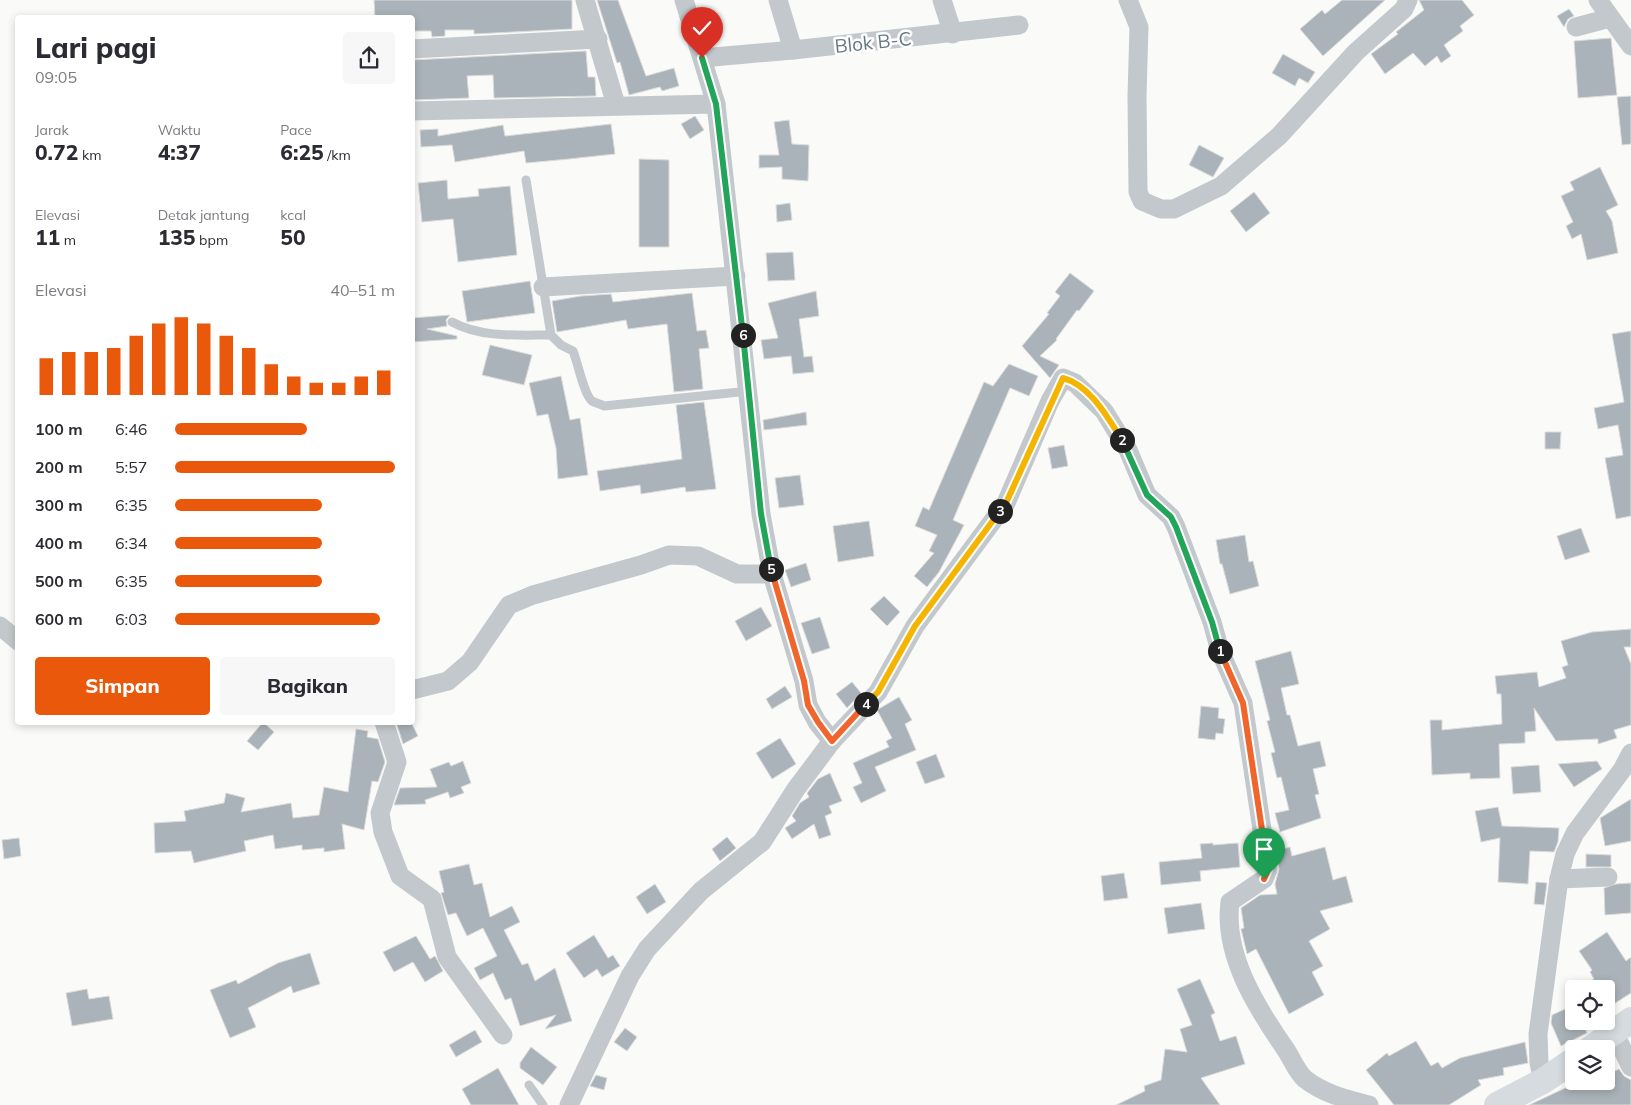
<!DOCTYPE html>
<html lang="id">
<head>
<meta charset="utf-8">
<style>
	body { margin:0; font-family:Mulish,sans-serif; background:#f7f7f7; color:#2b2b33; height:100vh; display:flex; flex-direction:column; font-size:19px; white-space:nowrap }
	* { box-sizing:border-box; margin:0 }
	p { font-size:16px; color:#7c7c81 }
	.icon { flex:none; width:28px; height:28px; fill:none; stroke:currentColor; stroke-width:2; stroke-linecap:round; stroke-linejoin:round }
	.map { position:relative; flex:1; overflow:hidden }
	.panel { position:absolute; left:15px; top:15px; width:400px; height:710px; display:flex; flex-direction:column; background:#fff; border-radius:5px; box-shadow:0 2px 8px #0003 }
	.panel>* { flex:none }
	.buttons { position:absolute; left:1565px; top:980px; display:grid; gap:10px }
	.buttons a { display:grid; place-items:center; width:50px; height:50px; border-radius:5px; background:#fff; box-shadow:0 2px 8px #0003; font-size:25px }
	.pin { position:absolute; display:grid; place-items:center; width:42px; height:42px; color:#fff; margin:-51px -21px; border-radius:50% 50% 50% 0; rotate:-45deg; box-shadow:0 0 5px #0007 }
	.pin .icon { rotate:45deg }
	.km { position:absolute; width:25px; height:25px; margin:-12px; border-radius:50%; background:#222; color:#fff; font-size:14px; line-height:25px; text-align:center }
	.round { display:grid; place-items:center; flex:none; width:52px; height:52px; border-radius:5px; background:#f7f7f7 }
	.summary { display:flex; align-items:center; justify-content:space-between; height:85px; padding:0 20px }
	h1 { font-size:28px; font-weight:800; line-height:38px }
	.figures { display:grid; grid-template-columns:repeat(3,1fr); gap:8px; height:85px; padding:5px 20px }
	.figures div { display:grid; align-content:center }
	.figures b { font-size:21px; font-weight:800 }
	.figures small { font-size:14px; font-weight:400 }
	.figures p { font-size:14px }
	.chart { height:140px; padding:10px 20px }
	.chart p { display:flex; justify-content:space-between }
	.chart svg { width:100%; height:90px; margin-top:5px; stroke:#ea580c; stroke-width:6 }
	.cta { display:flex; gap:10px; margin-top:auto; padding:10px 20px }
	.cta a { flex:1; height:58px; border-radius:5px; background:#ea580c; color:#fff; font-size:20px; font-weight:800; line-height:58px; text-align:center }
	.cta a+a { background:#f7f7f7; color:#2b2b33 }
	ul { padding:0 20px; list-style:none; font-size:16px }
	li { display:grid; grid-template-columns:80px 60px 1fr; align-items:center; height:38px }
	li i { height:12px; border-radius:6px; background:#ea580c }
	.map>svg:first-child { display:block }
	.building { fill:#aab3b9; stroke:#dcdcda }
	.lines { fill:none; stroke-linecap:round; stroke-linejoin:round }
	.lane { stroke:#c3c8cc; stroke-width:9 }
	.street { stroke:#c3c8cc; stroke-width:19 }
	.secondary { stroke:#d6dbdf; stroke-width:26 }
	.split-1-casing { stroke:#fff; stroke-width:10 }
	.split-2-casing { stroke:#fff; stroke-width:10 }
	.split-3-casing { stroke:#fff; stroke-width:10 }
	.split-4-casing { stroke:#fff; stroke-width:10 }
	.split-5-casing { stroke:#fff; stroke-width:10 }
	.split-6-casing { stroke:#fff; stroke-width:10 }
	.split-7-casing { stroke:#fff; stroke-width:10 }
	.split-1 { stroke:#f0652b; stroke-width:6 }
	.split-2 { stroke:#22a559; stroke-width:6 }
	.split-3 { stroke:#f5b400; stroke-width:6 }
	.split-4 { stroke:#f5b400; stroke-width:6 }
	.split-5 { stroke:#f0652b; stroke-width:6 }
	.split-6 { stroke:#22a559; stroke-width:6 }
	.split-7 { stroke:#22a559; stroke-width:6 }
	.labels { text-anchor:middle; stroke-width:5; stroke-linejoin:round; paint-order:stroke }
	.street-label { font-size:19px; fill:#657683; stroke:#fff }
</style>
</head>
<body>
<div class="map">
<svg width="1631" height="1105" viewBox="0 0 1631 1105">
	<rect width="100%" height="100%" fill="#fafaf8"/>
	<g class="building">
		<polygon points="374,0 572,0 572,29 474,34 474,30 445,30 445,36 432,37 431,31 412,31 412,18 375,18"/>
		<polygon points="597,0 618,0 646,76 674,68 679,86 662,91 660,87 629,95 620,62 617,63"/>
		<polygon points="1342,0 1385,0 1323,56 1300,29 1322,10 1325,14"/>
		<polygon points="1419,0 1462,0 1474,15 1460,26 1463,31 1444,45 1451,56 1441,63 1437,56 1425,66 1413,53 1385,74 1371,54 1398,34 1396,32 1424,10"/>
		<polygon points="1569,9 1574,16 1568,19 1564,27 1557,16"/>
		<polygon points="1611,38 1617,95 1578,98 1574,41"/>
		<polygon points="586,51 588,77 595,77 596,96 494,98 493,75 467,76 469,98 412,100 412,60"/>
		<polygon points="1283,54 1315,72 1308,83 1299,78 1295,86 1272,73"/>
		<polygon points="1631,96 1631,144 1622,145 1617,97"/>
		<polygon points="695,116 704,130 690,139 681,124"/>
		<polygon points="789,120 792,144 809,145 808,181 782,179 782,167 759,168 759,155 779,155 774,122"/>
		<polygon points="611,124 615,154 569,159 526,163 524,151 455,162 452,145 421,147 420,130 438,129 438,136 503,125 505,136"/>
		<polygon points="1199,145 1224,158 1213,177 1189,165"/>
		<polygon points="639,159 669,160 669,247 639,247"/>
		<polygon points="1600,167 1618,205 1606,211 1612,221 1618,253 1587,260 1581,234 1572,239 1566,226 1573,222 1561,196 1574,190 1570,182"/>
		<polygon points="447,180 448,199 479,196 478,189 510,186 517,255 458,262 453,219 422,222 418,183"/>
		<polygon points="1254,192 1270,213 1246,232 1230,211"/>
		<polygon points="790,203 792,220 777,222 776,205"/>
		<polygon points="793,252 795,280 768,281 766,253"/>
		<polygon points="1070,273 1094,291 1079,311 1077,310 1056,339 1057,340 1040,356 1059,365 1050,378 1022,346 1049,314 1047,313 1060,296 1055,292"/>
		<polygon points="530,281 535,313 467,322 462,291"/>
		<polygon points="816,291 819,316 799,319 804,357 812,356 814,372 793,374 791,356 764,359 761,340 778,338 768,303"/>
		<polygon points="692,293 697,331 706,330 709,348 699,349 703,389 674,392 667,324 628,329 626,320 557,332 552,301 581,296 611,294 613,302"/>
		<polygon points="450,315 446,320 447,326 427,329 457,336 457,339 412,342 412,318"/>
		<polygon points="1631,331 1631,516 1616,519 1605,458 1623,455 1618,425 1598,429 1594,408 1624,402 1612,334"/>
		<polygon points="490,345 532,355 524,385 482,375"/>
		<polygon points="1009,364 1038,376 1029,396 1010,388 953,520 964,525 939,572 927,587 914,576 934,553 929,551 937,535 915,526 923,507 929,510 984,382 993,386"/>
		<polygon points="561,376 570,420 580,418 588,475 558,479 556,448 548,414 537,416 529,383"/>
		<polygon points="704,402 716,489 686,492 685,487 641,494 640,485 600,491 597,471 682,459 676,405"/>
		<polygon points="806,412 807,425 764,430 763,420"/>
		<polygon points="1545,432 1561,432 1560,449 1545,449"/>
		<polygon points="1064,445 1068,466 1052,469 1048,448"/>
		<polygon points="800,475 804,505 779,508 775,478"/>
		<polygon points="869,521 874,556 838,562 833,526"/>
		<polygon points="1581,528 1590,552 1565,560 1557,536"/>
		<polygon points="1245,535 1249,562 1253,561 1259,586 1230,594 1222,564 1220,564 1216,540"/>
		<polygon points="806,563 811,580 791,587 785,570"/>
		<polygon points="884,596 900,612 887,626 870,609"/>
		<polygon points="761,607 772,626 746,641 735,621"/>
		<polygon points="820,617 830,648 812,654 801,623"/>
		<polygon points="1631,629 1631,647 1624,647 1631,664 1631,725 1614,730 1617,738 1598,744 1598,739 1556,741 1534,708 1536,731 1525,732 1525,743 1499,744 1500,778 1470,779 1470,773 1432,775 1430,720 1442,720 1442,730 1502,724 1501,694 1497,694 1495,676 1537,672 1539,687 1566,678 1562,667 1568,665 1561,641 1592,632"/>
		<polygon points="1291,651 1299,684 1281,688 1287,715 1290,715 1298,746 1320,741 1326,766 1313,769 1319,794 1315,795 1321,818 1280,832 1275,813 1289,810 1281,777 1277,778 1271,753 1275,752 1267,721 1270,720 1255,661"/>
		<polygon points="852,682 861,693 847,708 836,694"/>
		<polygon points="785,686 792,697 772,709 766,699"/>
		<polygon points="899,697 912,720 905,724 916,750 875,767 886,791 861,803 853,787 862,783 853,763 889,747 886,741 892,738 877,710"/>
		<polygon points="1201,706 1219,708 1218,718 1225,719 1223,734 1216,733 1215,740 1198,738"/>
		<polygon points="263,722 274,732 258,750 247,741"/>
		<polygon points="396,722 411,722 418,736 403,744"/>
		<polygon points="356,729 368,731 367,737 378,739 385,762 378,782 372,781 364,830 342,824 345,849 324,852 324,848 302,850 302,845 275,849 273,835 244,841 246,851 194,863 191,851 155,853 154,823 186,821 184,811 224,803 226,793 245,798 241,812 291,803 293,818 319,815 324,787 348,792"/>
		<polygon points="780,738 796,764 772,779 756,753"/>
		<polygon points="936,754 945,777 925,784 916,762"/>
		<polygon points="463,761 471,783 461,787 464,793 450,798 448,792 425,800 426,804 394,805 400,788 437,787 430,769 449,762 451,766"/>
		<polygon points="1597,761 1602,769 1574,787 1558,764"/>
		<polygon points="1539,765 1541,792 1513,794 1511,767"/>
		<polygon points="830,773 842,801 829,806 832,813 825,816 831,835 819,839 814,824 792,839 785,828 796,821 792,816 800,803 809,797 807,793 818,779"/>
		<polygon points="1631,799 1631,841 1605,846 1600,818"/>
		<polygon points="1498,807 1502,826 1559,828 1558,842 1554,852 1530,851 1528,884 1498,882 1500,838 1481,842 1475,811"/>
		<polygon points="727,837 736,848 720,861 712,849"/>
		<polygon points="19,838 21,856 4,859 2,840"/>
		<polygon points="1213,843 1213,845 1238,843 1240,867 1200,871 1201,881 1161,885 1159,862 1202,858 1200,844"/>
		<polygon points="1290,847 1292,856 1325,847 1333,880 1346,876 1353,902 1320,911 1330,929 1309,941 1323,966 1312,972 1324,995 1289,1014 1256,949 1247,954 1241,929 1244,928 1241,908 1260,895 1277,894 1275,884 1279,869 1276,851"/>
		<polygon points="1586,854 1611,855 1611,867 1586,867"/>
		<polygon points="469,864 474,885 482,883 490,917 512,906 520,922 504,930 522,965 528,963 535,981 555,968 572,1021 545,1029 556,1015 520,1026 511,998 505,1000 493,973 480,980 474,968 497,956 483,928 467,936 456,913 448,915 441,893 444,892 439,871"/>
		<polygon points="1124,873 1128,898 1104,901 1101,876"/>
		<polygon points="1536,882 1547,883 1544,905 1534,904"/>
		<polygon points="1631,883 1631,913 1605,915 1604,888 1616,884"/>
		<polygon points="655,884 666,902 647,914 636,897"/>
		<polygon points="1201,903 1205,929 1168,934 1164,908"/>
		<polygon points="1607,932 1626,961 1631,957 1631,993 1606,1009 1606,989 1572,989 1594,979 1590,972 1592,970 1579,951"/>
		<polygon points="594,935 608,958 613,955 620,966 602,977 597,969 584,978 566,953"/>
		<polygon points="416,936 430,959 435,956 443,971 425,982 413,962 394,972 383,952"/>
		<polygon points="310,953 320,984 293,993 291,986 248,1008 256,1027 230,1038 210,990 236,980 238,984 278,963"/>
		<polygon points="1200,979 1215,1013 1211,1015 1220,1041 1236,1036 1245,1064 1201,1078 1220,1105 1116,1105 1145,1091 1144,1086 1161,1080 1165,1049 1187,1052 1180,1029 1192,1025 1177,989"/>
		<polygon points="87,989 89,999 109,996 113,1019 72,1026 66,993"/>
		<polygon points="1574,1005 1574,1021 1582,1021 1587,1033 1561,1046 1551,1023 1552,1015"/>
		<polygon points="625,1028 637,1037 627,1051 614,1042"/>
		<polygon points="475,1030 482,1042 456,1057 449,1045"/>
		<polygon points="1416,1041 1431,1066 1438,1062 1442,1068 1460,1058 1525,1042 1528,1063 1503,1068 1504,1075 1478,1080 1481,1085 1449,1105 1394,1105 1366,1070 1387,1053 1389,1056"/>
		<polygon points="531,1047 557,1067 543,1085 520,1068 520,1063"/>
		<polygon points="498,1068 519,1105 471,1105 462,1089"/>
		<polygon points="1619,1069 1624,1076 1631,1080 1631,1105 1529,1105 1580,1081 1606,1081 1606,1075"/>
		<polygon points="596,1075 607,1078 604,1090 590,1086"/>
	</g>
	<g class="lines">
		<g class="lane">
			<path d="M526,180L551,335L561,345L573,351C578,363 584,395 592,401C595,403 601,404 604,406L749,391"/>
			<path d="M452,322C481,338 519,335 551,335"/>
			<polyline points="529,1085 543,1105"/>
		</g>
		<g class="street">
			<polyline points="585,0 616,105"/>
			<polyline points="684,0 716,104"/>
			<polyline points="778,0 793,50"/>
			<polyline points="942,0 953,34"/>
			<polyline points="1128,0 1139,27 1137,96 1138,192 1142,201 1161,209 1174,209 1221,186 1279,136 1356,52 1404,9 1408,0"/>
			<polyline points="1598,0 1631,46"/>
			<polyline points="1576,27 1610,18"/>
			<polyline points="412,49 598,39"/>
			<polyline points="702,58 793,50 1019,25"/>
			<polyline points="412,111 716,104 761,514 772,574 804,681 808,705 817,722 832,741"/>
			<polyline points="543,287 736,276"/>
			<polyline points="0,626 18,641"/>
			<polyline points="412,690 448,681 470,662 509,605 533,595 641,565 669,555 698,556 737,574 772,574"/>
			<polyline points="384,722 397,762 380,813 383,832 400,876 432,899 447,957 503,1035"/>
			<polyline points="1559,879 1608,877"/>
			<polyline points="1614,1032 1631,1067"/>
			<polyline points="1543,1081 1539,1063 1538,1034 1559,879 1565,854 1575,833 1622,770 1631,753"/>
			<path d="M569,1105L630,976L647,949L701,891L762,842L796,789L832,741L878,692L915,626L1006,503L1050,401L1063,378L1075,383L1104,411L1128,450L1147,495L1171,517L1176,527L1212,622L1220,651L1243,703L1268,870L1264,879L1230,902C1223,955 1257,1008 1286,1050C1292,1059 1297,1072 1305,1079C1324,1094 1346,1099 1369,1105"/>
		</g>
		<g class="secondary">
			<polyline points="1590,1049 1631,1020"/>
			<polyline points="1497,1105 1543,1081 1574,1060"/>
		</g>
	</g>
	<g class="lines">
		<defs>
			<polyline id="split-1" points="1220,651 1243,703 1268,870 1264,879"/>
			<polyline id="split-2" points="1122,440 1147,495 1171,517 1176,527 1212,622 1220,651"/>
			<path id="split-3" d="M1000,511L1006,503L1063,378C1090,385 1108,418 1122,440"/>
			<polyline id="split-4" points="866,704 878,692 915,626 1000,511"/>
			<polyline id="split-5" points="771,569 804,681 808,705 818,722 832,741 866,704"/>
			<polyline id="split-6" points="743,335 761,514 771,569"/>
			<polyline id="split-7" points="702,58 716,104 743,335"/>
		</defs>
		<use href="#split-1" class="split-1-casing"/>
		<use href="#split-2" class="split-2-casing"/>
		<use href="#split-3" class="split-3-casing"/>
		<use href="#split-4" class="split-4-casing"/>
		<use href="#split-5" class="split-5-casing"/>
		<use href="#split-6" class="split-6-casing"/>
		<use href="#split-7" class="split-7-casing"/>
		<use href="#split-1" class="split-1"/>
		<use href="#split-2" class="split-2"/>
		<use href="#split-3" class="split-3"/>
		<use href="#split-4" class="split-4"/>
		<use href="#split-5" class="split-5"/>
		<use href="#split-6" class="split-6"/>
		<use href="#split-7" class="split-7"/>
	</g>
	<g class="labels">
		<g class="street-label">
			<text transform="translate(873 42) rotate(-6)" y="7">Blok B-C</text>
		</g>
	</g>
</svg>
<div class="buttons">
<a><svg class="icon" aria-label="locate" viewBox="0 0 24 24"><circle cx="12" cy="12" r="6"/><path d="M12 2v4M12 18v4M2 12h4M18 12h4"/></svg></a>
<a><svg class="icon" aria-label="layers" viewBox="0 0 24 24"><path d="M12 4l9 5-9 5-9-5zM3 14l9 5 9-5"/></svg></a>
</div>
<div class="pin" style="left:1264px;top:879px;background:#1e9e55"><svg class="icon" aria-label="arrive" viewBox="0 0 24 24"><path d="M6 21V4h12l-3 4 3 4H6"/></svg></div>
<div class="pin" style="left:702px;top:58px;background:#d93025"><svg class="icon" aria-label="check" viewBox="0 0 24 24"><path d="M5 12l5 5 9-10"/></svg></div>
<b class="km" style="left:1220px;top:651px">1</b>
<b class="km" style="left:1122px;top:440px">2</b>
<b class="km" style="left:1000px;top:511px">3</b>
<b class="km" style="left:866px;top:704px">4</b>
<b class="km" style="left:771px;top:569px">5</b>
<b class="km" style="left:743px;top:335px">6</b>
<section class="panel">
<div class="summary"><div><h1>Lari pagi</h1><p>09:05</p></div><a class="round"><svg class="icon" aria-label="share" viewBox="0 0 24 24"><path d="M12 15V3M7 8l5-5 5 5M5 13v7h14v-7"/></svg></a></div>
<div class="figures">
<div><p>Jarak</p><b>0.72<small> km</small></b></div>
<div><p>Waktu</p><b>4:37</b></div>
<div><p>Pace</p><b>6:25<small> /km</small></b></div>
</div>
<div class="figures">
<div><p>Elevasi</p><b>11<small> m</small></b></div>
<div><p>Detak jantung</p><b>135<small> bpm</small></b></div>
<div><p>kcal</p><b>50</b></div>
</div>
<div class="chart"><p><span>Elevasi</span>40–51 m</p>
<svg viewBox="0 0 160 44" preserveAspectRatio="none"><path d="M5 44V26M15 44V23M25 44V23M35 44V21M45 44V15M55 44V9M65 44V6M75 44V9M85 44V15M95 44V21M105 44V29M115 44V35M125 44V38M135 44V38M145 44V35M155 44V32"/></svg>
</div>
<ul>
<li><b>100 m</b>6:46<i style="width:60%"></i></li>
<li><b>200 m</b>5:57<i style="width:100%"></i></li>
<li><b>300 m</b>6:35<i style="width:67%"></i></li>
<li><b>400 m</b>6:34<i style="width:67%"></i></li>
<li><b>500 m</b>6:35<i style="width:67%"></i></li>
<li><b>600 m</b>6:03<i style="width:93%"></i></li>
</ul>
<div class="cta"><a>Simpan</a><a>Bagikan</a></div>
</section>
</div>
</body>
</html>
